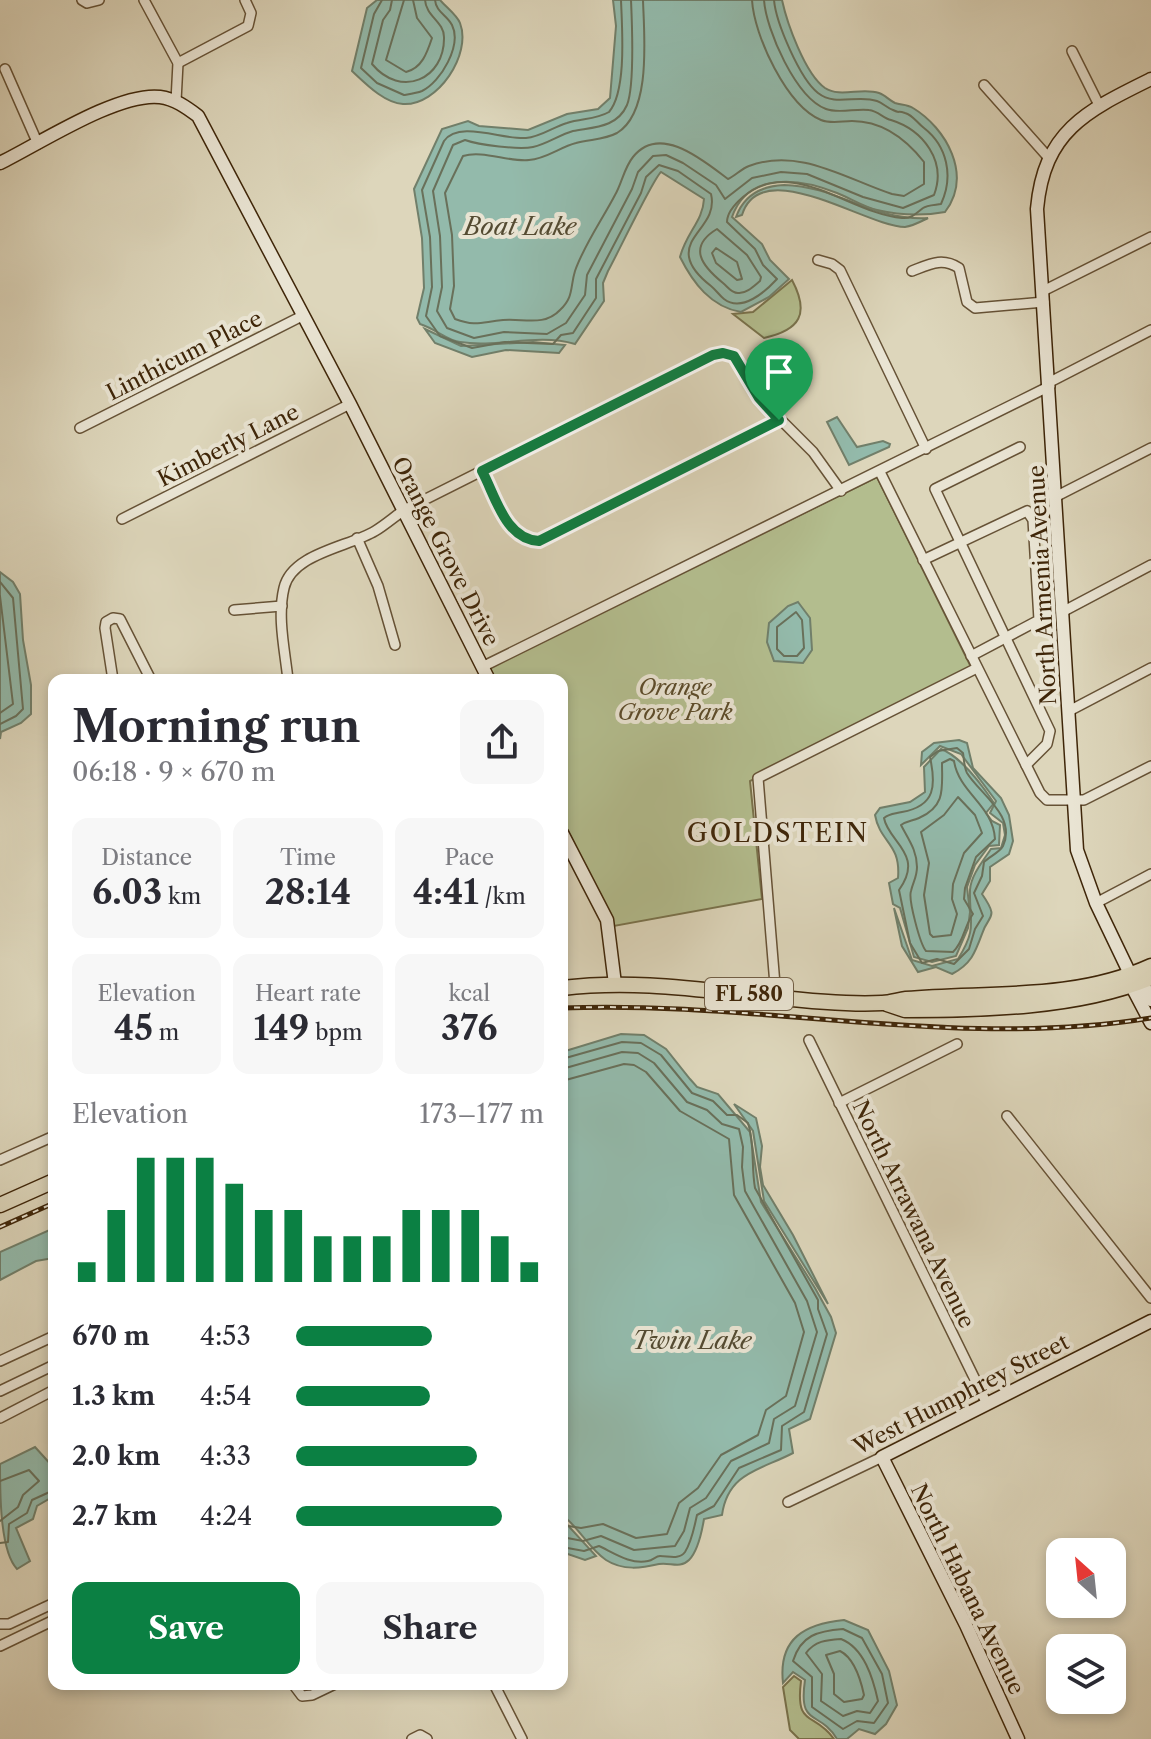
<!DOCTYPE html>
<html lang="en">
<head>
<meta charset="utf-8">
<style>
	body { margin:0; font-family:"Libre Caslon Text",serif; background:#f7f7f7; color:#2b2b33; height:100vh; display:flex; flex-direction:column; font-size:30px; white-space:nowrap }
	* { box-sizing:border-box; margin:0 }
	p { font-size:26px; color:#7c7c81 }
	.icon { flex:none; width:44px; height:44px; fill:none; stroke:currentColor; stroke-width:2; stroke-linecap:round; stroke-linejoin:round }
	.map { position:relative; flex:1; overflow:hidden }
	.side { position:absolute; left:48px; top:674px; width:520px; height:1016px; display:flex; flex-direction:column; background:#fff; border-radius:16px; box-shadow:0 4px 12px #0003 }
	.side>* { flex:none }
	.needle { width:52px; rotate:333deg }
	.tools { position:absolute; left:1046px; top:1538px; display:grid; gap:16px }
	.tools a { display:grid; place-items:center; width:80px; height:80px; border-radius:16px; background:#fff; box-shadow:0 4px 12px #0003; font-size:40px }
	.pin { position:absolute; display:grid; place-items:center; width:68px; height:68px; color:#fff; margin:-82px -34px; border-radius:50% 50% 50% 0; rotate:-45deg; box-shadow:0 0 8px #0007 }
	.pin .icon { rotate:45deg }
	.round { display:grid; place-items:center; flex:none; width:84px; height:84px; border-radius:16px; background:#f7f7f7 }
	.summary { display:flex; align-items:center; justify-content:space-between; height:136px; padding:0 24px }
	h1 { font-size:44px; font-weight:700; line-height:60px }
	.stats { display:grid; grid-template-columns:repeat(3,1fr); gap:12px; height:136px; padding:8px 24px }
	.stats div { display:grid; align-content:center; border-radius:16px; background:#f7f7f7; text-align:center }
	.stats b { font-size:34px; font-weight:700 }
	.stats small { font-size:22px; font-weight:400 }
	.stats p { font-size:22px }
	.chart { height:224px; padding:16px 24px }
	.chart p { display:flex; justify-content:space-between }
	.chart svg { width:100%; height:144px; margin-top:8px; stroke:#0b8043; stroke-width:6 }
	.cta { display:flex; gap:16px; margin-top:auto; padding:16px 24px }
	.cta a { flex:1; height:92px; border-radius:16px; background:#0b8043; color:#fff; font-size:32px; font-weight:700; line-height:92px; text-align:center }
	.cta a+a { background:#f7f7f7; color:#2b2b33 }
	ul { padding:0 24px; list-style:none; font-size:26px }
	li { display:grid; grid-template-columns:128px 96px 1fr; align-items:center; height:60px }
	li i { height:20px; border-radius:10px; background:#0b8043 }
	.map>svg:first-child { display:block }
	.green { fill:#b3bd8e; stroke:#79724c; stroke-width:2 }
	.water { fill:#93baab; stroke:#717f6a; stroke-width:2 }
	.lines { fill:none; stroke-linecap:round; stroke-linejoin:round }
	.shore { stroke:#69705a; stroke-width:2 }
	.street-casing { stroke:#665236; stroke-width:12 }
	.secondary-casing { stroke:#3f2609; stroke-width:15 }
	.primary-casing { stroke:#3f2609; stroke-width:17 }
	.street { stroke:#e9e4d3; stroke-width:9 }
	.secondary { stroke:#e9e4d3; stroke-width:12 }
	.primary { stroke:#ddd6bb; stroke-width:14 }
	.rail-casing { stroke:#3f2609; stroke-width:5 }
	.rail { stroke:#e9e4d3; stroke-width:2; stroke-dasharray:6; stroke-linecap:butt }
	.route-casing { stroke:#fff; stroke-width:16 }
	.route { stroke:#0b8043; stroke-width:10 }
	.labels { text-anchor:middle; stroke-width:8; stroke-linejoin:round; paint-order:stroke }
	.shield { fill:#e9e4d3; stroke:#725f46; stroke-width:2 }
	.shield-label { font-size:20px; font-weight:bold; fill:#3f2609 }
	.street-label { font-size:22px; fill:#3f2609; stroke:#e9e4d3 }
	.park-label { font-size:22px; font-style:italic; fill:#5c4c2a; stroke:#e9e4d3 }
	.water-label { font-size:24px; font-style:italic; fill:#544b32; stroke:#e9e4d3 }
	.quarter-label { font-size:26px; letter-spacing:2px; fill:#3f2609; stroke:#e9e4d3 }
</style>
</head>
<body>
<div class="map">
<svg width="1151" height="1739" viewBox="0 0 1151 1739">
	<rect width="100%" height="100%" fill="#ddd6bb"/>
	<filter id="stains"><feTurbulence type="fractalNoise" baseFrequency=".0025" numOctaves="4"/><feColorMatrix values="0 0 0 0 .2 0 0 0 0 .09 0 0 0 0 .02 0 0 0 .5 -.17"/></filter>
	<radialGradient id="worn" r=".72"><stop offset=".6" stop-color="#630" stop-opacity="0"/><stop offset="1" stop-color="#630" stop-opacity=".3"/></radialGradient>
	<g class="green">
		<path d="M792,280C810,314 800,330 764,338L733,314L753,312Z"/>
		<polygon points="877,477 971,667 750,781 762,899 614,926 562,819 562,680 494,680 489,668"/>
		<path d="M794,1676L801,1681C795,1728 814,1711 834,1739H799L790,1730L783,1687Z"/>
	</g>
	<g class="water">
		<path d="M377,0H440C446,7 457,15 460,23C472,54 438,106 403,104C384,103 365,83 352,71L367,8Z"/>
		<path d="M613,0H782C787,23 805,74 825,88C840,98 862,87 879,93C885,95 889,100 895,103C901,105 907,104 913,108C946,128 973,175 945,212C923,216 899,215 877,210C864,207 850,198 837,193C800,178 748,171 732,217L762,244L770,260L789,279L769,297L741,312C711,307 693,283 680,257C686,233 703,221 704,199L661,172C653,179 617,255 608,271L603,283L604,301L575,344C536,333 498,348 460,342C448,341 436,329 420,324L417,318L424,288L422,238L414,189L442,129L468,121L479,126L528,130L567,114L598,109L610,98L616,26Z"/>
		<path d="M784,185C837,186 872,221 928,218C920,222 913,226 905,227C867,227 761,153 742,215L736,217C744,195 761,186 784,185Z"/>
		<polygon points="425,329 461,346 533,342 565,345 559,353 506,350 472,357 435,343"/>
		<polygon points="837,417 857,447 883,441 890,444 889,447 849,465 827,422"/>
		<polygon points="0,572 13,582 20,594 23,640 31,685 31,714 21,723 1,732 0,739"/>
		<polygon points="798,602 810,618 812,650 803,663 774,661 767,642 769,623 788,606"/>
		<path d="M959,740L967,743L973,768L1001,798L1009,815L1013,841L1009,854L990,867V881L982,894C1000,920 988,914 982,934C975,953 971,964 952,974L936,967L918,972L902,946L894,908L912,960L932,966L958,959C978,927 969,922 970,890C971,875 983,861 991,849L1001,848L1005,835L1003,823L990,813L996,801L961,754L940,746L921,765L922,752L934,743Z"/>
		<path d="M941,749C960,756 982,785 994,803L986,813L992,821L1000,825L999,845L989,846L975,865L967,887L970,912L968,928L956,956L932,962L914,957L900,908L893,904L889,883L898,878C901,843 880,843 875,815L880,808L910,802L925,792L924,767Z"/>
		<path d="M621,1034L644,1035L666,1049L690,1079L697,1087L718,1094L750,1132L761,1202L815,1288L831,1317L836,1333L810,1419L789,1429L793,1453C761,1470 728,1472 722,1515L704,1519C702,1531 698,1551 689,1560C680,1569 670,1562 659,1564C642,1568 623,1571 606,1560C588,1548 579,1527 562,1515V1052Z"/>
		<polygon points="734,1104 756,1118 762,1146 760,1167 763,1185 793,1235 828,1304 764,1201 753,1131"/>
		<polygon points="54,1228 54,1258 36,1261 0,1280 0,1252"/>
		<path d="M35,1447L54,1468V1496L37,1506L33,1519L16,1528L30,1561L17,1569C0,1551 0,1494 0,1464Z"/>
		<polygon points="562,1519 596,1556 585,1560 562,1552"/>
		<path d="M844,1620L868,1630L889,1671L897,1705L886,1724L875,1734L859,1729L847,1739H837C819,1709 798,1728 805,1680L793,1672L783,1683C778,1638 805,1624 844,1620Z"/>
	</g>
	<g class="lines">
		<g class="shore">
			<path d="M382,0L374,14L361,68L377,83L404,95C410,94 417,93 422,91C441,82 462,45 452,25C447,15 436,12 435,0"/>
			<path d="M392,0L390,10L383,20L372,64C401,99 445,79 444,37C444,22 426,16 425,0"/>
			<path d="M404,0L386,60L406,72C422,68 427,53 432,38L417,18L413,0"/>
			<path d="M621,0C622,28 627,91 609,112C595,120 581,118 567,123C553,127 541,137 526,138C503,140 459,120 444,141L422,190L430,237L432,287L426,316L440,336L472,348L505,342L553,344L561,335L573,333L596,298V279L641,193L646,177L659,165L678,171L711,194C718,223 685,234 689,257C691,269 702,279 711,286C716,290 719,295 724,299C742,313 766,291 777,279L763,265L755,249L727,222C727,213 736,203 743,197C792,155 850,214 902,218C912,219 916,213 923,208C927,205 936,205 941,204C954,176 947,146 924,128C917,123 913,115 905,113C896,110 901,114 893,110C887,108 883,103 877,101C857,94 836,107 818,93C800,79 776,23 774,0"/>
			<path d="M631,0C632,23 635,85 627,105C617,128 593,127 573,131C559,135 547,144 533,147C519,150 479,145 465,140L453,145L433,191L440,236L442,287L437,311L447,328L474,338L504,332L547,334L566,323L585,295L587,275L632,189L638,172L653,156L666,155L683,163L716,185L725,199L752,178L781,172L807,174L863,197L903,208L934,195C947,161 923,130 891,120C883,118 878,111 869,110C856,108 839,114 826,109C796,98 766,30 764,0"/>
			<path d="M643,0C644,35 652,112 617,133C604,140 590,139 576,143C560,147 546,159 529,160C508,162 483,150 463,156L445,193L452,235L454,286L450,309L455,319C477,327 481,322 503,320C523,318 544,327 560,310C574,297 570,287 575,271C584,245 602,220 615,195C622,183 624,168 633,157C660,123 704,161 728,179C735,176 741,169 749,166C799,147 846,179 892,194L904,196L924,184V162C906,139 882,121 852,121C842,121 831,124 821,120C787,106 754,36 752,0"/>
			<path d="M717,229L747,255L761,277L760,281C754,286 746,294 738,293C731,293 728,287 723,283C702,266 687,247 717,229Z"/>
			<polygon points="716,248 737,262 742,279 737,280 716,263 712,253"/>
			<polyline points="0,582 13,598 23,709 16,716 0,724"/>
			<polyline points="0,596 13,704 0,713"/>
			<polygon points="796,612 802,620 804,648 797,656 784,656 777,649 777,627"/>
			<path d="M957,748L963,753C964,759 964,767 967,773C979,793 1017,816 1003,846C1000,852 989,857 984,862L982,876L974,893L983,916L975,929L969,949L954,964L937,959L922,963L910,943L899,890C925,854 888,842 884,818C890,813 894,814 902,812C936,806 936,785 930,757L938,751Z"/>
			<path d="M950,759L954,761C959,793 993,805 995,839L976,857L965,888L964,899L973,914C964,926 964,942 953,952L926,951C920,944 908,899 911,891C913,882 917,877 917,867C917,850 908,839 901,825C907,821 912,821 919,818C946,806 942,788 942,763Z"/>
			<polygon points="958,797 975,815 982,833 964,853 953,884 952,899 957,914 951,935 933,937 930,934 924,895 929,863 921,832 944,815"/>
			<path d="M562,1059L622,1042L641,1043L661,1055L692,1093L713,1101L727,1115H737L748,1123C755,1144 751,1166 755,1188L818,1300V1309L827,1334L804,1412L782,1426L781,1450L739,1468L714,1506L697,1515C694,1528 692,1541 685,1552C679,1560 669,1556 660,1556C656,1556 653,1560 648,1561C631,1565 614,1553 599,1546L584,1551L562,1547"/>
			<polyline points="562,1069 622,1052 638,1053 654,1063 687,1102 707,1110 722,1124 739,1129 743,1147 742,1167 745,1191 807,1301 817,1332 795,1406 774,1419 769,1443 731,1461 706,1498 690,1508 684,1531 675,1546 634,1550 601,1536 583,1541 562,1537"/>
			<polyline points="562,1081 624,1064 634,1065 646,1072 680,1111 729,1139 734,1195 795,1303 804,1332 786,1396 766,1410 758,1435 721,1455 698,1488 679,1503 667,1534 636,1538 603,1524 581,1528 562,1525"/>
			<polyline points="0,1481 29,1470 39,1481 23,1495 18,1507 0,1521"/>
			<polyline points="0,1543 8,1542 9,1524 27,1513 32,1500 54,1490"/>
			<path d="M843,1629L862,1638L882,1674L888,1703L874,1723L857,1721L843,1729L812,1707V1677L793,1661C801,1635 818,1631 843,1629Z"/>
			<path d="M841,1639C864,1648 873,1678 878,1701L870,1713L857,1711L843,1716L821,1701L822,1674L806,1653C815,1641 826,1640 841,1639Z"/>
			<path d="M840,1651C854,1658 861,1681 864,1695L862,1699L844,1702L834,1694V1674L826,1655Z"/>
		</g>
		<defs>
			<g id="street">
				<polyline points="82,0 87,3 99,0"/>
				<polyline points="144,0 178,63 176,101"/>
				<polyline points="1072,51 1099,105"/>
				<polyline points="178,63 248,26 251,13 245,0"/>
				<polyline points="5,69 38,144"/>
				<polyline points="984,85 1048,157"/>
				<polyline points="818,260 832,264 840,270 926,449"/>
				<path d="M912,271C930,264 942,257 959,268L967,302L975,308L1044,302"/>
				<polyline points="1043,291 1151,237"/>
				<polyline points="1050,382 1151,330"/>
				<polyline points="80,428 304,315"/>
				<polyline points="1020,447 935,489 1050,731 1047,744 1026,765"/>
				<path d="M482,471C495,497 506,539 539,541L779,420"/>
				<polyline points="880,472 1040,793 1047,800 1084,800 1151,766"/>
				<polyline points="1057,496 1151,448"/>
				<polyline points="122,519 350,404"/>
				<polyline points="357,538 378,586 395,645"/>
				<polyline points="923,560 1027,511 1033,520 1039,620 971,656"/>
				<polyline points="234,610 282,606"/>
				<polyline points="1064,611 1151,565"/>
				<polyline points="482,667 1050,386"/>
				<polyline points="113,680 105,628 106,622 113,618 120,619 151,680"/>
				<path d="M288,680C285,651 277,617 284,588C292,553 349,547 375,531C385,525 394,517 404,510L713,355L723,353L734,356L759,398L813,452L841,491"/>
				<polyline points="1069,711 1151,668"/>
				<polyline points="1096,903 1151,874"/>
				<polyline points="776,997 758,778 977,668"/>
				<polyline points="809,1040 987,1404"/>
				<polyline points="839,1103 957,1044"/>
				<polyline points="1007,1116 1151,1298"/>
				<polyline points="0,1160 54,1136"/>
				<polyline points="0,1361 54,1336"/>
				<polyline points="0,1391 54,1365"/>
				<polyline points="0,1418 54,1390"/>
				<polyline points="788,1502 882,1457"/>
				<polyline points="0,1624 9,1624 54,1603"/>
				<polyline points="0,1646 54,1620"/>
				<polyline points="293,1684 302,1696 312,1695 335,1684"/>
				<polyline points="494,1684 522,1739"/>
				<polyline points="412,1739 420,1735 427,1739"/>
			</g>
			<g id="secondary">
				<path d="M1151,79C1086,111 1044,131 1037,209L1077,850L1096,903L1131,976V985L1151,1023"/>
				<path d="M0,163C39,144 118,92 160,97C175,99 186,107 198,116L350,404L489,680"/>
				<polyline points="562,833 607,920 615,984"/>
				<polyline points="1134,978 1142,982 1151,1000"/>
				<polyline points="1018,1739 966,1625 882,1457 1151,1321"/>
			</g>
			<g id="primary">
				<path d="M562,988C634,979 702,990 773,997C808,1001 847,1005 882,1003C890,1003 898,1000 906,999C988,992 1074,1001 1151,966"/>
				<path d="M887,1004L905,1010C982,1010 1079,1008 1151,978"/>
				<polyline points="0,1205 54,1181"/>
			</g>
		</defs>
		<use href="#street" class="street-casing"/>
		<use href="#secondary" class="secondary-casing"/>
		<use href="#primary" class="primary-casing"/>
		<use href="#street" class="street"/>
		<use href="#secondary" class="secondary"/>
		<use href="#primary" class="primary"/>
		<defs>
			<g id="rail">
				<path d="M562,1008C759,1000 955,1050 1151,1018"/>
				<polyline points="0,1227 54,1203"/>
			</g>
		</defs>
		<use href="#rail" class="rail-casing"/>
		<use href="#rail" class="rail"/>
	</g>
	<g class="lines">
		<defs>
			<path id="route" d="M723,353L734,356L759,398L779,420L539,541C505,539 496,497 482,471L713,355Z"/>
		</defs>
		<use href="#route" class="route-casing"/>
		<use href="#route" class="route"/>
	</g>
	<g class="labels">
		<rect class="shield" x="705" y="978" width="88" height="32" rx="6"/>
		<g class="shield-label">
			<text x="749" y="1001">FL 580</text>
		</g>
		<g class="street-label">
			<text transform="translate(184 355) rotate(-27)" y="8">Linthicum Place</text>
			<text transform="translate(228 445) rotate(-27)" y="8">Kimberly Lane</text>
			<text transform="translate(446 551) rotate(63)" y="8">Orange Grove Drive</text>
			<text transform="translate(1042 585) rotate(-93)" y="8">North Armenia Avenue</text>
			<text transform="translate(914 1214) rotate(64)" y="8">North Arrawana Avenue</text>
			<text transform="translate(961 1394) rotate(-27)" y="8">West Humphrey Street</text>
			<text transform="translate(968 1589) rotate(64)" y="8">North Habana Avenue</text>
		</g>
		<g class="park-label">
			<text x="675" y="695">Orange<tspan x="675" dy="25">Grove Park</tspan></text>
		</g>
		<g class="water-label">
			<text x="520" y="235">Boat Lake</text>
			<text x="692" y="1349">Twin Lake</text>
		</g>
		<g class="quarter-label">
			<text x="778" y="842">GOLDSTEIN</text>
		</g>
	</g>
	<rect width="100%" height="100%" filter="url(#stains)"/>
	<rect width="100%" height="100%" fill="url(#worn)"/>
</svg>
<div class="tools">
<a><svg class="needle" viewBox="-14 -14 28 28"><path d="M0-13l5 13h-10z" fill="#e53935"/><path d="M0 13l5-13h-10z" fill="#7c7c81"/></svg></a>
<a><svg class="icon" aria-label="layers" viewBox="0 0 24 24"><path d="M12 4l9 5-9 5-9-5zM3 14l9 5 9-5"/></svg></a>
</div>
<div class="pin" style="left:779px;top:420px;background:#1e9e55"><svg class="icon" aria-label="arrive" viewBox="0 0 24 24"><path d="M6 21V4h12l-3 4 3 4H6"/></svg></div>
<section class="side">
<div class="summary"><div><h1>Morning run</h1><p>06:18 · 9 × 670 m</p></div><a class="round"><svg class="icon" aria-label="share" viewBox="0 0 24 24"><path d="M12 15V3M7 8l5-5 5 5M5 13v7h14v-7"/></svg></a></div>
<div class="stats">
<div><p>Distance</p><b>6.03<small> km</small></b></div>
<div><p>Time</p><b>28:14</b></div>
<div><p>Pace</p><b>4:41<small> /km</small></b></div>
</div>
<div class="stats">
<div><p>Elevation</p><b>45<small> m</small></b></div>
<div><p>Heart rate</p><b>149<small> bpm</small></b></div>
<div><p>kcal</p><b>376</b></div>
</div>
<div class="chart"><p><span>Elevation</span>173–177 m</p>
<svg viewBox="0 0 160 44" preserveAspectRatio="none"><path d="M5 44V38M15 44V22M25 44V6M35 44V6M45 44V6M55 44V14M65 44V22M75 44V22M85 44V30M95 44V30M105 44V30M115 44V22M125 44V22M135 44V22M145 44V30M155 44V38"/></svg>
</div>
<ul>
<li><b>670 m</b>4:53<i style="width:55%"></i></li>
<li><b>1.3 km</b>4:54<i style="width:54%"></i></li>
<li><b>2.0 km</b>4:33<i style="width:73%"></i></li>
<li><b>2.7 km</b>4:24<i style="width:83%"></i></li>
</ul>
<div class="cta"><a>Save</a><a>Share</a></div>
</section>
</div>
</body>
</html>
